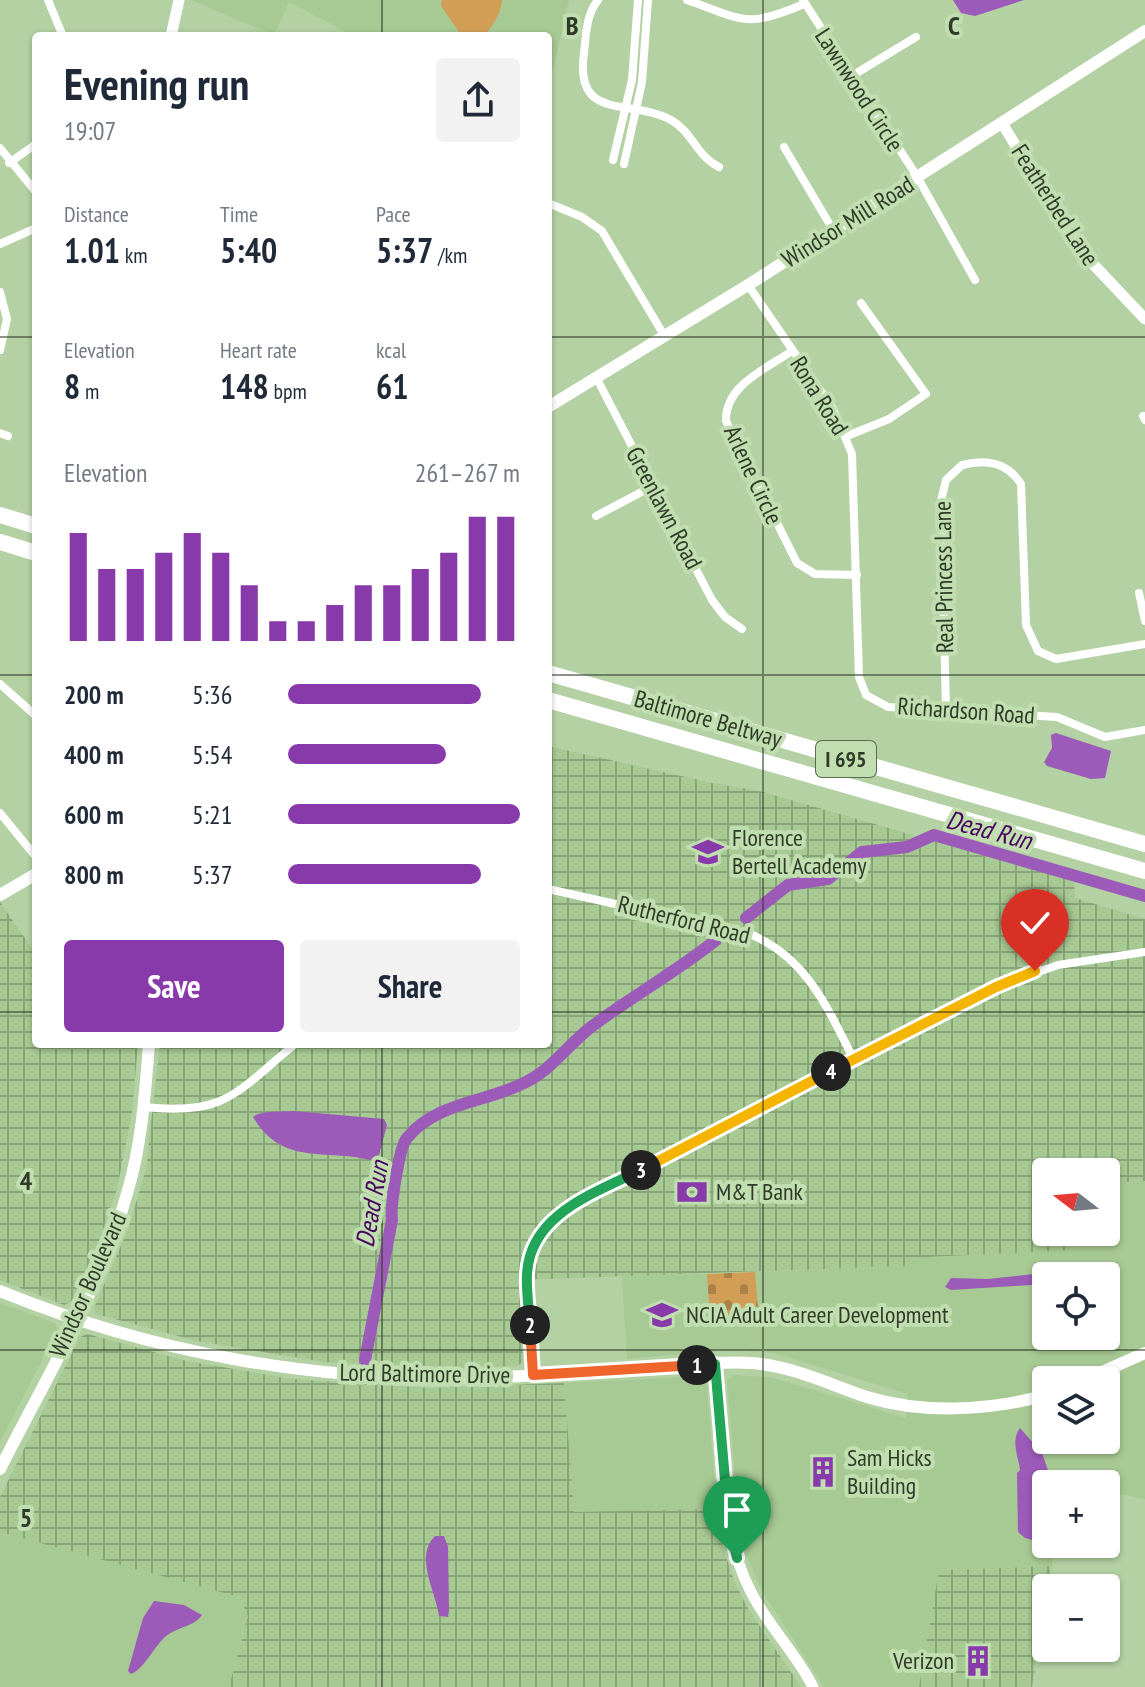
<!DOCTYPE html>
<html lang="en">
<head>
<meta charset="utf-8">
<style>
	body { margin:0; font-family:"PT Sans Narrow",sans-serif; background:#f2f2f3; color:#1f2937; height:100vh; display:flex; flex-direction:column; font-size:30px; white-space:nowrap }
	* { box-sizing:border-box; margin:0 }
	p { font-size:26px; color:#747a83 }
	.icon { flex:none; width:44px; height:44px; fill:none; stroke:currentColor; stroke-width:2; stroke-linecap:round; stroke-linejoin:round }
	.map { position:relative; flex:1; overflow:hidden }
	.sheet { position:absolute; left:32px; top:32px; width:520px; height:1016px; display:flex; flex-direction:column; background:#fff; border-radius:8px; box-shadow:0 2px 6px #0004 }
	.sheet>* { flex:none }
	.needle { width:52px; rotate:286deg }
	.fabs { position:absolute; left:1032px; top:1158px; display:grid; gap:16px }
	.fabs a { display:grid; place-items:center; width:88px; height:88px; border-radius:8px; background:#fff; box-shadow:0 2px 6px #0004; font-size:40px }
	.pin { position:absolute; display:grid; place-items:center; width:68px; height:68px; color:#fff; margin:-82px -34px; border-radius:50% 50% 50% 0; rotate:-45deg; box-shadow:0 0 8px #0007 }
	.pin .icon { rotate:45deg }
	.km { position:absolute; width:40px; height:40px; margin:-20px; border-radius:50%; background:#222; color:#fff; font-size:22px; line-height:40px; text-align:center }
	.round { display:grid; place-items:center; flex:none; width:84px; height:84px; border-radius:8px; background:#f2f2f3 }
	.headline { display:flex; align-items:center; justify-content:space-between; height:136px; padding:0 32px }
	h1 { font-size:44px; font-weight:600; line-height:60px }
	.metrics { display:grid; grid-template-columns:repeat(3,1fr); gap:12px; height:136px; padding:8px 32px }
	.metrics div { display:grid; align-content:center }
	.metrics b { font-size:34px; font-weight:600 }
	.metrics small { font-size:22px; font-weight:400 }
	.metrics p { font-size:22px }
	.chart { height:224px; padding:16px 32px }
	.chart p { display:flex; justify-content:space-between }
	.chart svg { width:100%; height:144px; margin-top:8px; stroke:#893aaa; stroke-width:6 }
	.button { display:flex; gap:16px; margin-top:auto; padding:16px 32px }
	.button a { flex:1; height:92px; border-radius:8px; background:#893aaa; color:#fff; font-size:32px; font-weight:600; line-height:92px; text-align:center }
	.button a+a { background:#f2f2f3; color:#1f2937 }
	ul { padding:0 32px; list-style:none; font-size:26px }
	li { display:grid; grid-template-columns:128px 96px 1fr; align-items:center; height:60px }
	li i { height:20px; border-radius:10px; background:#893aaa }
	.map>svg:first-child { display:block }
	.built { fill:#a7c993; fill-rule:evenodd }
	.industrial { fill:url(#industrial-grid) }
	.cemetery { fill:url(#cemetery-stones) }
	.pitch { fill:#d29e55 }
	.water { fill:#9c5bb9 }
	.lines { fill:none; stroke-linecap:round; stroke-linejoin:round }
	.river { stroke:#9c5bb9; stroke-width:12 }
	.minor { stroke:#fff; stroke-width:8 }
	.tertiary { stroke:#fff; stroke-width:11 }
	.secondary { stroke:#fff; stroke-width:12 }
	.motorway { stroke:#fff; stroke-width:16 }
	.split-1-casing { stroke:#fff; stroke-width:16 }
	.split-2-casing { stroke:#fff; stroke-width:16 }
	.split-3-casing { stroke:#fff; stroke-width:16 }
	.split-4-casing { stroke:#fff; stroke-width:16 }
	.split-5-casing { stroke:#fff; stroke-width:16 }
	.split-1 { stroke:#22a559; stroke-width:10 }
	.split-2 { stroke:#f0652b; stroke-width:10 }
	.split-3 { stroke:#22a559; stroke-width:10 }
	.split-4 { stroke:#f5b400; stroke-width:10 }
	.split-5 { stroke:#f5b400; stroke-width:10 }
	.grid { fill:none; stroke:#2f3b28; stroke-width:2; stroke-opacity:0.55 }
	.labels { text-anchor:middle; stroke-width:8; stroke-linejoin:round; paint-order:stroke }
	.shield { fill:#c0deaf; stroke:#5a6c50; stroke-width:2 }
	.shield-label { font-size:22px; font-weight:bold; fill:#2f3b28 }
	.street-label { font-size:24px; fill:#2f3b28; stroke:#c0deaf }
	.poi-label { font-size:24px; fill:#2f3b28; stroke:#c0deaf; text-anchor:start }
	.water-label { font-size:26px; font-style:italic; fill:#46005d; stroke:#c0deaf }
	.grid-label { font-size:26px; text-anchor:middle; font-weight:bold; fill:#2f3b28; stroke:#c0deaf; stroke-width:8; stroke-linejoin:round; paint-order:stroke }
</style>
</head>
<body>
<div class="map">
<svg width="1145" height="1687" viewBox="0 0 1145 1687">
	<defs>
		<pattern id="industrial-grid" width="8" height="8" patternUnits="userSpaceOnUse" patternTransform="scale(2)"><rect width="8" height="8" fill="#a7c993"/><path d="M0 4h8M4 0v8" fill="none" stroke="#88a478"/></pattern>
		<pattern id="cemetery-stones" width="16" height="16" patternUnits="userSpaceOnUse" patternTransform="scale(2)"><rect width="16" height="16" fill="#d29e55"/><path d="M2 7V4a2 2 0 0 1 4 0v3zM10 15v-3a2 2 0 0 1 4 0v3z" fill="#ab8246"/></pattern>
	</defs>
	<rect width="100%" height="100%" fill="#b3d1a2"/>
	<g class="built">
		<polygon points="191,0 569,0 548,91 548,36 354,36 289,2 274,35"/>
		<path d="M1145,1181V1499L1106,1491V1484H1046V1544H1055L1052,1566L939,1570L919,1687H824L762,1591L747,1556L739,1525L727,1381L733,1375L770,1377L906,1418L908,1394L774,1353L733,1350L627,1359L622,1276L707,1274L710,1321L758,1320L755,1272L904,1266L905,1258L1076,1250V1232H1106V1183ZM1046,1276H1106V1336H1046ZM1046,1380H1106V1440H1046Z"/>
		<polygon points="0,1303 55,1323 58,1329 0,1442"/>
		<polygon points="706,1376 717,1509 574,1513 564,1383"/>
		<polygon points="0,1532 239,1597 248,1616 229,1687 0,1687"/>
	</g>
	<g class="industrial">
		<polygon points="548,746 712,783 759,791 1074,881 1075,898 1145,919 1145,1181 1106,1183 1106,1172 1046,1172 1046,1232 1076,1232 1076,1250 905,1258 905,1266 519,1280 523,1361 518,1366 429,1368 324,1362 197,1341 96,1314 94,1308 129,1227 146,1168 160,1044 548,1044"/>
		<polygon points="0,902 36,954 36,973 29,978 36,982 36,1044 138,1044 132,1113 117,1189 95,1253 71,1302 64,1305 0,1280"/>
		<polygon points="87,1334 187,1361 292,1379 429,1388 564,1383 574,1512 717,1509 723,1548 734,1580 747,1607 801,1687 229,1687 248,1616 239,1597 0,1532 0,1497 80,1337"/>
		<polygon points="1052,1566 1032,1687 919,1687 939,1570"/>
	</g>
	<polygon class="cemetery" points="755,1272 759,1320 710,1322 707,1274"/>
	<path class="pitch" d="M442,0H502C501,14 494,23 486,34L462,36L441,6Z"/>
	<g class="water">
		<polygon points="953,0 1024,0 975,16 961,13"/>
		<polygon points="1056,733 1111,751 1105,778 1091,779 1047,766 1044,762 1052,748 1051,735"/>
		<path d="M294,1111L384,1119L387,1125L379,1155L370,1160C326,1148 283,1167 253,1117C261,1110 282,1112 294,1111Z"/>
		<polygon points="1060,1271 1069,1276 1046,1276 1046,1284 951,1290 945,1287 951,1278 988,1279"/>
		<path d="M1020,1428L1042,1453L1052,1482L1046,1484V1534L1037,1541L1025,1538L1018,1532L1017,1473L1020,1470C1019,1458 1010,1441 1020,1428Z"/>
		<path d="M435,1536H444L448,1547L449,1610L448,1617L439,1616C436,1592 414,1556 435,1536Z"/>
		<path d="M154,1601L184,1605L202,1615C194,1627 176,1627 165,1637C154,1647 143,1670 131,1674L128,1671L143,1618Z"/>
	</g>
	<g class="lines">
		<g class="river">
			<polyline points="746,918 788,885 828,879 862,852 907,847 934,835 1145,896"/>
			<path d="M365,1360L392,1220C390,1208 399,1147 407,1138C436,1102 486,1103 526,1082C552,1069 568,1045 591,1027C631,997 676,972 716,940"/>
		</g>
		<g class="minor">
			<polyline points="48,0 62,34"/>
			<path d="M598,0C586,15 586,35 584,53C574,122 630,98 671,120C692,131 697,157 719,167"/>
			<path d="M687,0C744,20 746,29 804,4"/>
			<polyline points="803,0 918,178 975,280"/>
			<polyline points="850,77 916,37"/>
			<polyline points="784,147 833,230"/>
			<polyline points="0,148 36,192"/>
			<polyline points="613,160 632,80 638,0"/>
			<polyline points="9,163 36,144"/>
			<polyline points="624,164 642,82 648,0"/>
			<polyline points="548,203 582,217 602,231 665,337"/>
			<polyline points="0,244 36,228"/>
			<polyline points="748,285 833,409 852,454 859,677 866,695 888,707 1057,717 1105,737 1145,730"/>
			<polyline points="0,292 7,319 0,350"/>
			<path d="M792,351C766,369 725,385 726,421L797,563L815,574L857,575"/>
			<polyline points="597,379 712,600 725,617 742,629"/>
			<polyline points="1143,416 1145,420"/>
			<polyline points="0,433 8,436"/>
			<polyline points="847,436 889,419 926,394 861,303"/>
			<polyline points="596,516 653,486"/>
			<polyline points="1139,593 1145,621"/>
			<polyline points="0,684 36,716"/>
			<path d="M946,710L941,501L946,480L962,465C986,459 1007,462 1021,484L1026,625L1038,651L1056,659L1145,644"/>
			<polyline points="0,813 36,857"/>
			<path d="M548,889L750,934C807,958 827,1007 854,1060"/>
			<path d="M144,1107C225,1116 236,1093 295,1044"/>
			<path d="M533,1375C530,1319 512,1254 560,1213L996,987L1058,965L1145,952"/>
		</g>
		<g class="tertiary">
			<polyline points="171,36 179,0"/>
			<polyline points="1002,123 1076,246 1145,319"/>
			<path d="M715,1364C721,1439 716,1526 752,1594C769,1627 796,1653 813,1687"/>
		</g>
		<g class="secondary">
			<polyline points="548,407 748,285 1145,31"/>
			<polyline points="0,895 36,874"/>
			<path d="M0,1291C152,1353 315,1382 479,1378C539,1376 600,1371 660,1367C690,1365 721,1361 751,1363C793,1366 828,1384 867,1397C922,1414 990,1411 1046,1395"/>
			<polyline points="1084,1380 1145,1353"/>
			<path d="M0,1469C46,1378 101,1288 128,1190C142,1142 145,1093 149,1044"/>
		</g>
		<g class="motorway">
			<polyline points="0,515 36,526"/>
			<polyline points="0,542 36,553"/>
			<polyline points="548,673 1145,844"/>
			<polyline points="548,700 1145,871"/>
		</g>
	</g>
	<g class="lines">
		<defs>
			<polyline id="split-1" points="697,1365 715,1364 728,1515 737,1558"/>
			<polyline id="split-2" points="530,1325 533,1375 697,1365"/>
			<path id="split-3" d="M530,1325C529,1308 526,1291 527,1274C530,1214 595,1193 641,1170"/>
			<polyline id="split-4" points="641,1170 831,1071"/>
			<polyline id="split-5" points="831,1071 996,987 1035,971"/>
		</defs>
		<use href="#split-1" class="split-1-casing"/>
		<use href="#split-2" class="split-2-casing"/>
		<use href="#split-3" class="split-3-casing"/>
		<use href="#split-4" class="split-4-casing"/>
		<use href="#split-5" class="split-5-casing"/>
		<use href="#split-1" class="split-1"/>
		<use href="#split-2" class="split-2"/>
		<use href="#split-3" class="split-3"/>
		<use href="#split-4" class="split-4"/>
		<use href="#split-5" class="split-5"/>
	</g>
	<path class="grid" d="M382,0V36M763,0V1687M0,337H36M548,337H1145M0,675H36M548,675H1145M0,1012H36M548,1012H1145M382,1044V1687M0,1350H1145"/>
	<defs>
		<symbol id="school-bare" viewBox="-9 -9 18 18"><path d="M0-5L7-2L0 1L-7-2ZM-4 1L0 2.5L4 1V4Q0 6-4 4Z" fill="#893aaa" stroke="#c0deaf" stroke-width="2.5" paint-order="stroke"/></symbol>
		<symbol id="bank-bare" viewBox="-9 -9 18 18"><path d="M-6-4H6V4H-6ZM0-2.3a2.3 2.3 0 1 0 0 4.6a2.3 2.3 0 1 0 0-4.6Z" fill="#893aaa" stroke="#c0deaf" stroke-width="2.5" paint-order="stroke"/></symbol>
		<symbol id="building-bare" viewBox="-9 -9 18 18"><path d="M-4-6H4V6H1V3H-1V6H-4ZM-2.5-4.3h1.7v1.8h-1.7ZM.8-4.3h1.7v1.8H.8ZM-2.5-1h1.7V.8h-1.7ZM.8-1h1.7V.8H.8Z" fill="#893aaa" stroke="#c0deaf" stroke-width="2.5" paint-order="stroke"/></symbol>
	</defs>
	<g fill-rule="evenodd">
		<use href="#school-bare" x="686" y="830" width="44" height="44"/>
		<use href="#bank-bare" x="670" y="1170" width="44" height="44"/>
		<use href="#school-bare" x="640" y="1293" width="44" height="44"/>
		<use href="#building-bare" x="801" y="1450" width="44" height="44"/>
		<use href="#building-bare" x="956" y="1639" width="44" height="44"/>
	</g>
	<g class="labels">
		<rect class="shield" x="816" y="741" width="60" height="36" rx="6"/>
		<g class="shield-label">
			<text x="846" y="767">I 695</text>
		</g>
		<g class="street-label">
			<text transform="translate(859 90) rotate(57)" y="8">Lawnwood Circle</text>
			<text transform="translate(1055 205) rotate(57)" y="8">Featherbed Lane</text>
			<text transform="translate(848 222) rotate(-32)" y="8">Windsor Mill Road</text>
			<text transform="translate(819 396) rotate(58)" y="8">Rona Road</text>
			<text transform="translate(753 475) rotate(65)" y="8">Arlene Circle</text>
			<text transform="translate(664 508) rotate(62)" y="8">Greenlawn Road</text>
			<text transform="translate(944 577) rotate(-91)" y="8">Real Princess Lane</text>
			<text transform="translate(966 711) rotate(4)" y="8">Richardson Road</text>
			<text transform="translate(708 719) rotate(16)" y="8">Baltimore Beltway</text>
			<text transform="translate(684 920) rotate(14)" y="8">Rutherford Road</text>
			<text transform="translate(88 1285) rotate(-66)" y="8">Windsor Boulevard</text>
			<text transform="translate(425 1374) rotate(1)" y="8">Lord Baltimore Drive</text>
		</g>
		<g class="poi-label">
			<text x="732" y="846">Florence<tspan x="732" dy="28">Bertell Academy</tspan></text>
			<text x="716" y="1200">M&amp;T Bank</text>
			<text x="686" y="1323">NCIA Adult Career Development</text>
			<text x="847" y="1466">Sam Hicks<tspan x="847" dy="28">Building</tspan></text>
			<text x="954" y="1669" text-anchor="end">Verizon</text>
		</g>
		<g class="water-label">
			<text transform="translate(989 830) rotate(15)" y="9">Dead Run</text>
			<text transform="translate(372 1204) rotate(-80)" y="9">Dead Run</text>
		</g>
	</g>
	<g class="grid-label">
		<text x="572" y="35">B</text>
		<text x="954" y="35">C</text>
		<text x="26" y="1190">4</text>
		<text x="26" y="1527">5</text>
	</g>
</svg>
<div class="fabs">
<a><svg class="needle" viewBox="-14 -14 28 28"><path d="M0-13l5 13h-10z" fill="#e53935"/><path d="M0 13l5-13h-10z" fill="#747a83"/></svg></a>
<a><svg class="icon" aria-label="locate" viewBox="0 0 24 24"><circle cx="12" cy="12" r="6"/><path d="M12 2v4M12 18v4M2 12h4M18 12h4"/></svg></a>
<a><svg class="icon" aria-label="layers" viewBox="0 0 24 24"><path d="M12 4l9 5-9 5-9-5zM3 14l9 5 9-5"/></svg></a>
<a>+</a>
<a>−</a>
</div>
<div class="pin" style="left:737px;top:1558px;background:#1e9e55"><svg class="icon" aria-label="arrive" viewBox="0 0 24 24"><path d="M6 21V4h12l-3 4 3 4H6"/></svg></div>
<div class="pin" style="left:1035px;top:971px;background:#d93025"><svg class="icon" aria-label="check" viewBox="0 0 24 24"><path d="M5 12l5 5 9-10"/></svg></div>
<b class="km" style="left:697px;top:1365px">1</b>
<b class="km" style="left:530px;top:1325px">2</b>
<b class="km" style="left:641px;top:1170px">3</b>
<b class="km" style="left:831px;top:1071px">4</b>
<section class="sheet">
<div class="headline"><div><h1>Evening run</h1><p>19:07</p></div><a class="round"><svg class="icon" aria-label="share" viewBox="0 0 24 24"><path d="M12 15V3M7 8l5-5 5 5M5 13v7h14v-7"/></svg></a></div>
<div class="metrics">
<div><p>Distance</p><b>1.01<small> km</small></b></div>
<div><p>Time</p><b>5:40</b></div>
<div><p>Pace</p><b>5:37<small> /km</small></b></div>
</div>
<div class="metrics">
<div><p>Elevation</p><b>8<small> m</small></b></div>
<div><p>Heart rate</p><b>148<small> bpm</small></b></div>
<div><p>kcal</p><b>61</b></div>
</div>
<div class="chart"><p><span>Elevation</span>261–267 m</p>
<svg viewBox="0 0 160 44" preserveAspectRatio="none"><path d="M5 44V11M15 44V22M25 44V22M35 44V17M45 44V11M55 44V17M65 44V27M75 44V38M85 44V38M95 44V33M105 44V27M115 44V27M125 44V22M135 44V17M145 44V6M155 44V6"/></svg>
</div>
<ul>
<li><b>200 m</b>5:36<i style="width:83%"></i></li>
<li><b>400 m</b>5:54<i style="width:68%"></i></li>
<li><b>600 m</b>5:21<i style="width:100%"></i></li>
<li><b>800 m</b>5:37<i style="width:83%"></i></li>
</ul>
<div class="button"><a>Save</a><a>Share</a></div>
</section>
</div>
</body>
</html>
